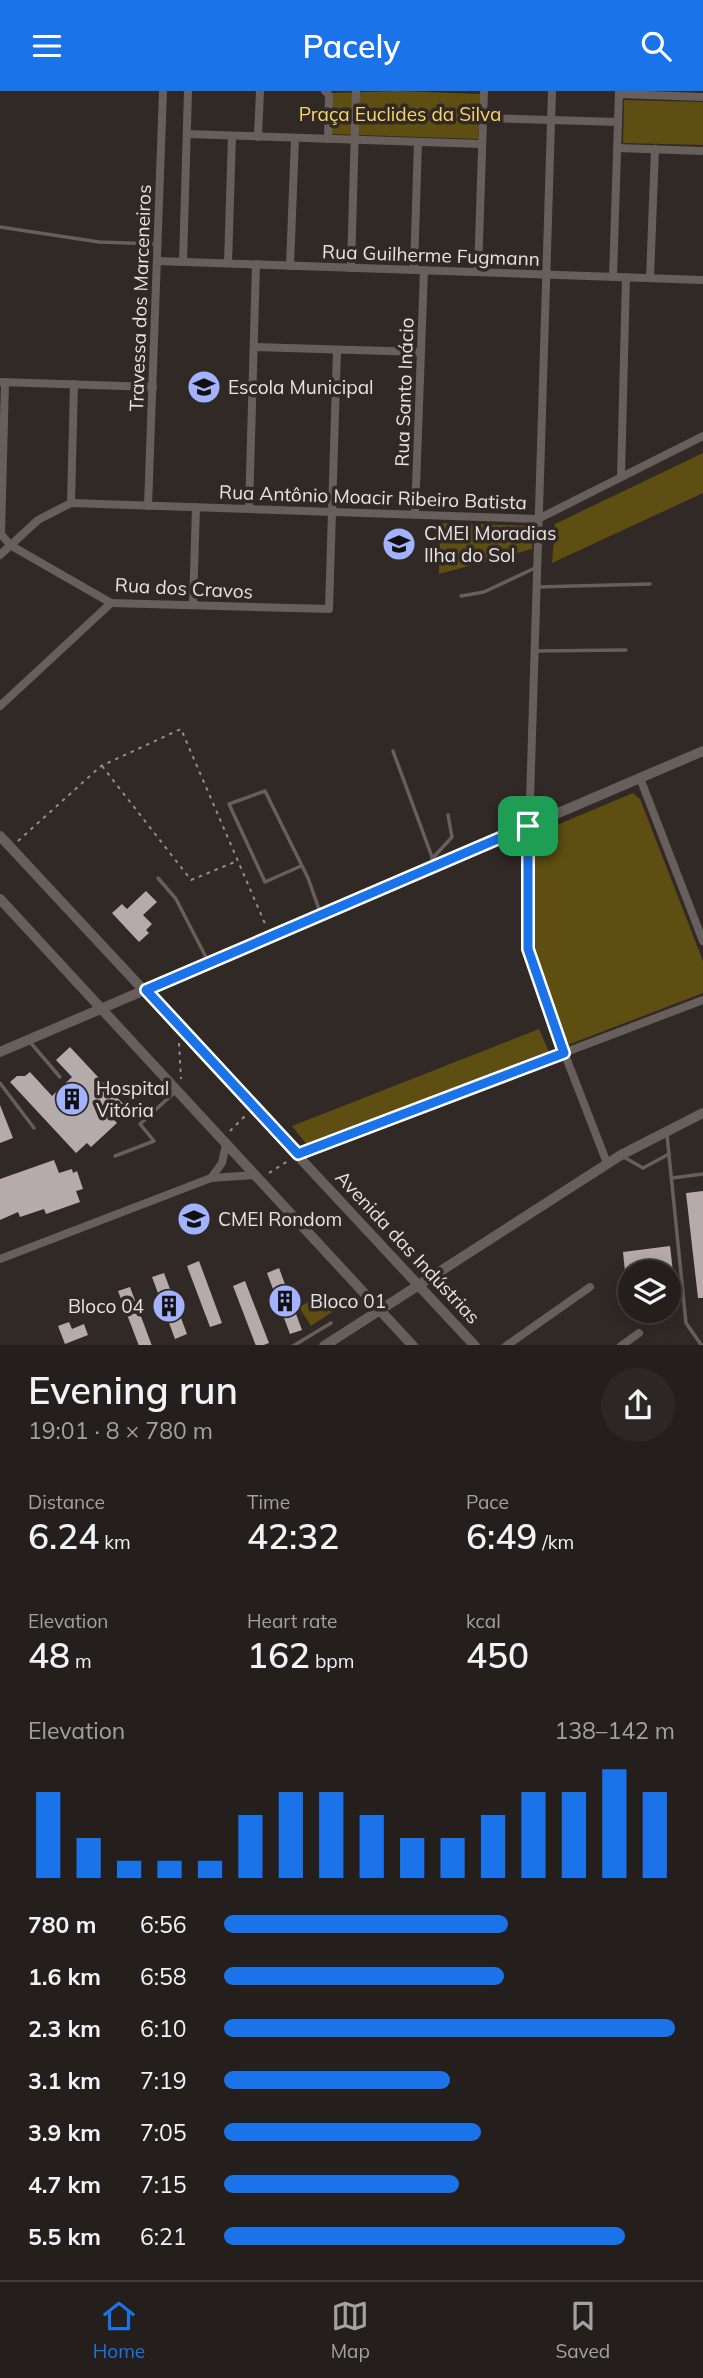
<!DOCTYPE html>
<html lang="en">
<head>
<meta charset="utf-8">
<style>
	body { margin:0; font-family:Mulish,sans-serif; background:#2c2725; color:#f1f3f6; height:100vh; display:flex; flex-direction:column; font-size:26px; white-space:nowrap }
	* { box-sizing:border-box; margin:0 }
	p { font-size:23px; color:#a3a2a3 }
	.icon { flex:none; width:38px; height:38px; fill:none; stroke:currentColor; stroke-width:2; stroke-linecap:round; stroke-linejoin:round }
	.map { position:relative; height:1254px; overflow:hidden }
	.sheet { display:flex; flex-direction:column; background:#241f1c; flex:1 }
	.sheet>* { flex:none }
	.controls { position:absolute; left:618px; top:1169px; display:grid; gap:14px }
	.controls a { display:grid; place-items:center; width:63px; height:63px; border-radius:50%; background:#241f1c; box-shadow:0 4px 18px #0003,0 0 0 2px #413d3b; font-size:35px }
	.pin { position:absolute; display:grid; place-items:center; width:60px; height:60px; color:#fff; margin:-30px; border-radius:14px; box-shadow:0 4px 10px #0006 }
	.round { display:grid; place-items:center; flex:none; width:74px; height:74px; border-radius:37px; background:#2c2725 }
	.headline { display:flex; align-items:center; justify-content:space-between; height:119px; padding:0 28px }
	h1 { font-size:38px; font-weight:600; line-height:52px }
	.metrics { display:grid; grid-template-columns:repeat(3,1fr); gap:10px; height:119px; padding:7px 28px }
	.metrics div { display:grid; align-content:center }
	.metrics b { font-size:35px; font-weight:600 }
	.metrics small { font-size:19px; font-weight:400 }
	.metrics p { font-size:19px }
	.chart { height:196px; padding:14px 28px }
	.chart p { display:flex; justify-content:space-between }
	.chart svg { width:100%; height:126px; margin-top:7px; stroke:#1a73e8; stroke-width:6 }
	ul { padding:0 28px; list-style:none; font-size:23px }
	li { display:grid; grid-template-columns:112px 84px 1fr; align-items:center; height:52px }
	li i { height:18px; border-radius:9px; background:#1a73e8 }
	header { display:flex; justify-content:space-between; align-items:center; height:91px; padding:0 28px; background:#1a73e8; color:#fff; font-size:32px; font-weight:600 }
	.dock { display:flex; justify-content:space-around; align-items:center; height:98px; border-top:2px solid #413d3b; background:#241f1c; font-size:19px; color:#a3a2a3 }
	.dock a { display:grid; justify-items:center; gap:4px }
	.dock .on { color:#1a73e8 }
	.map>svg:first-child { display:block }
	.green { fill:#5e4e12 }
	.building { fill:#b6abab }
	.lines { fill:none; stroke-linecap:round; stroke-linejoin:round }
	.path { stroke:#948e8c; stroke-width:2; stroke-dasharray:3.5 5; stroke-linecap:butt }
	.service { stroke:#675f5c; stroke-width:3.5 }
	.minor { stroke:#675f5c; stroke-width:8 }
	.tertiary { stroke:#675f5c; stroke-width:10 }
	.secondary { stroke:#675f5c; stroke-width:10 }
	.route-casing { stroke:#fff; stroke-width:14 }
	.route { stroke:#1a73e8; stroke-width:9 }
	.labels { text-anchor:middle; stroke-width:7; stroke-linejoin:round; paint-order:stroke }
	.park-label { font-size:19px; fill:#f9d762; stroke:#302926 }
	.street-label { font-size:19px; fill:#e8e2e1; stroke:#302926 }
	.poi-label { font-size:19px; fill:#e8e2e1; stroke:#302926; text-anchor:start }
</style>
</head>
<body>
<header><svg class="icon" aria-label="menu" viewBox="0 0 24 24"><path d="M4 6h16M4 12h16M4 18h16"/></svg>Pacely<svg class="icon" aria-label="search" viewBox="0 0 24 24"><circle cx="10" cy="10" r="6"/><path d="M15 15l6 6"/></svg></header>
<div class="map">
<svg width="703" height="1255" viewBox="0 0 703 1255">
	<rect width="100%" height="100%" fill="#302926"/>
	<g class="green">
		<polygon points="399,0 480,3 478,48 331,43 332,2"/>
		<polygon points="624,9 703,11 703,54 623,52"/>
		<polygon points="703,362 703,402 552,472 555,433"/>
		<polygon points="440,432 533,435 532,458 439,483"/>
		<polygon points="633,702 640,708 703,870 703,902 565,955 535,861 533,744"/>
		<polygon points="539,938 549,961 307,1054 292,1035"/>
		<polygon points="321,1204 335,1219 311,1235 299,1216"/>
	</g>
	<g class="building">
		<polygon points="146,800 157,811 143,824 152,833 146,839 149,842 139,851 112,822 122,813 127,818"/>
		<polygon points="70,956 126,1016 113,1028 117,1032 91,1056 87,1052 76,1062 10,991 17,985 25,985 30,981 52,1005 72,986 56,969"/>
		<polygon points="0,1014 13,1047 0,1052"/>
		<polygon points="54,1069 59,1082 72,1078 73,1082 77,1080 83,1098 76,1100 80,1111 46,1123 44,1118 20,1126 18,1121 0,1129 0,1088"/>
		<polygon points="703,1100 703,1207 698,1207 686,1102"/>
		<polygon points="670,1155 673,1181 625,1181 623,1161"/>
		<polygon points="199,1170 222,1232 210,1236 187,1175"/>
		<polygon points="279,1177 302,1239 290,1243 267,1182"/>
		<polygon points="164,1182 187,1243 175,1248 152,1186"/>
		<polygon points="245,1190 269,1252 261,1255 256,1255 233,1195"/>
		<polygon points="130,1196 152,1255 139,1255 118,1200"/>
		<polygon points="69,1231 72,1238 84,1233 88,1244 65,1253 58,1235"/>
	</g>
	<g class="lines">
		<g class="path">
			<polyline points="102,675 191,789 237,770"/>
			<polyline points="18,750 101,675 181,638 266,835"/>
			<polyline points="179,952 181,988"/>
			<polyline points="230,1040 246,1024"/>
			<polyline points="269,1082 288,1070"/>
		</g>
		<g class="service">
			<polyline points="0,136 99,151 156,153"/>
			<polyline points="536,496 650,493"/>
			<polyline points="461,505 484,501 535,477"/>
			<polyline points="534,560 626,559"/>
			<polyline points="393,660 435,774"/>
			<polyline points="432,768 452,746 448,724"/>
			<polyline points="301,775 265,791 229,713 265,700 308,787 320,821"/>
			<polyline points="158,787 176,808 208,870"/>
			<polyline points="30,951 60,986"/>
			<polyline points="0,992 34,1037"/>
			<polyline points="667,1044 686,1232 702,1255"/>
			<polyline points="115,1065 154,1050 140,1033 175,1001"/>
			<polyline points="622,1065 643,1077 669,1063"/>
			<polyline points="672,1087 703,1083"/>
			<polyline points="293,1255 331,1232"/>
		</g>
		<g class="minor">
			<polyline points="325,0 329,4 328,48"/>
			<polyline points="552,0 526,838 536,889 607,1072"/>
			<polyline points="619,3 703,6"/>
			<polyline points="483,27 618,31"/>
			<polyline points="187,43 482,53"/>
			<polyline points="258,46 260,0"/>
			<polyline points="617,57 703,60"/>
			<polyline points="157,170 703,189"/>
			<polyline points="183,171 188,0"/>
			<polyline points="228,172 232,45"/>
			<polyline points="290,175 295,47"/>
			<polyline points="351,177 356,0"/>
			<polyline points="414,179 418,51"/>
			<polyline points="478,181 484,0"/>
			<polyline points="613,186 619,0"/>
			<polyline points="650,187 655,58"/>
			<polyline points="254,256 421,261"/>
			<polyline points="0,291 153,296"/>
			<polyline points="5,291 1,443 10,454 111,512 329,518 337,259"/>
			<polyline points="621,386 626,186"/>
			<polyline points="71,412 74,293"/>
			<polyline points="148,415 163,0"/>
			<polyline points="249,418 256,173"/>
			<polyline points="415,423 424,179"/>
			<polyline points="0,464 38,429 71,412 538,428 703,345"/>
			<polyline points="193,514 196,416"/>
			<polyline points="0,615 111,512"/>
			<polyline points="640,687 703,850"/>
			<polyline points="298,1063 703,909"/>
			<polyline points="211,1087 222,1072 226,1053"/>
			<polyline points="0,1168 211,1087 255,1084"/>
			<polyline points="506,1255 590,1196"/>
			<polyline points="621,1255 639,1242"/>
		</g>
		<g class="tertiary">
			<polyline points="0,961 703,660"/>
			<polyline points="324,1255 621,1064 703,1022"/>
		</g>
		<g class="secondary">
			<polyline points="0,745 475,1255"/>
			<polyline points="0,808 413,1255"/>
		</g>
	</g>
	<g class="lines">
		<defs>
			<polygon id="route" points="528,735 528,858 564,962 298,1063 146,899"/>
		</defs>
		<use href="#route" class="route-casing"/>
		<use href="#route" class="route"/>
	</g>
	<defs>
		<symbol id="school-disc" viewBox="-11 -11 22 22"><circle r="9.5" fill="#a3b2fd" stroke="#302926"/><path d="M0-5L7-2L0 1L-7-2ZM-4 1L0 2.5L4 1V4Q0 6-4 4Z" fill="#111"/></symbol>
		<symbol id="building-disc" viewBox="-11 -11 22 22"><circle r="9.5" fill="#a3b2fd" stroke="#302926"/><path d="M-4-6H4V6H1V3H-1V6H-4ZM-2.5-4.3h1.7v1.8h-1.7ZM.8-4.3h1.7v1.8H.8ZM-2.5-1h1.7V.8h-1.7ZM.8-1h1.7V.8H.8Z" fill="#111"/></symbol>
	</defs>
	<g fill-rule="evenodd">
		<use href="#school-disc" x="185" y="277" width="38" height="38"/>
		<use href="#school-disc" x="380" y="434" width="38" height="38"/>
		<use href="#building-disc" x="53" y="989" width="38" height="38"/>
		<use href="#school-disc" x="175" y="1109" width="38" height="38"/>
		<use href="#building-disc" x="266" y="1191" width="38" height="38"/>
		<use href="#building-disc" x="150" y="1196" width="38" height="38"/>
	</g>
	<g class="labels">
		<g class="park-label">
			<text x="400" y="30">Praça Euclides da Silva</text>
		</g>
		<g class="street-label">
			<text transform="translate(431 164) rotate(2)" y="7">Rua Guilherme Fugmann</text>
			<text transform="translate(140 207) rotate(-88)" y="7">Travessa dos Marceneiros</text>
			<text transform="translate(404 301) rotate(-88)" y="7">Rua Santo Inácio</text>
			<text transform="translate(373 406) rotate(2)" y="7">Rua Antônio Moacir Ribeiro Batista</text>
			<text transform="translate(184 497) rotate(3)" y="7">Rua dos Cravos</text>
			<text transform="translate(408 1156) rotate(47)" y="7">Avenida das Indústrias</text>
		</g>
		<g class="poi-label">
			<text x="228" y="303">Escola Municipal</text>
			<text x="424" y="449">CMEI Moradias<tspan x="424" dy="22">Ilha do Sol</tspan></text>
			<text x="96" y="1004">Hospital<tspan x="96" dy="22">Vitória</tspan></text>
			<text x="218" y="1135">CMEI Rondom</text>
			<text x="310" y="1217">Bloco 01</text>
			<text x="144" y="1222" text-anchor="end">Bloco 04</text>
		</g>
	</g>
</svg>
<div class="controls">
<a><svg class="icon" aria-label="layers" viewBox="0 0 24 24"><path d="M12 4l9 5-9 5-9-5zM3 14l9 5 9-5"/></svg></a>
</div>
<div class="pin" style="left:528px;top:735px;background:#1e9e55"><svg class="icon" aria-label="arrive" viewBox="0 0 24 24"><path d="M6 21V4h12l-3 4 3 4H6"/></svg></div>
</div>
<section class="sheet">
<div class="headline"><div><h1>Evening run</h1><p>19:01 · 8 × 780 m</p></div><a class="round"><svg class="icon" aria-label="share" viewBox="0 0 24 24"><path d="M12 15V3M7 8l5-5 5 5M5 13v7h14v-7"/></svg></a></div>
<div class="metrics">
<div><p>Distance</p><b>6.24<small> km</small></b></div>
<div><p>Time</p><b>42:32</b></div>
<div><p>Pace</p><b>6:49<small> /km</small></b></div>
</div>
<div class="metrics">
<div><p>Elevation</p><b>48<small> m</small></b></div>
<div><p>Heart rate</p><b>162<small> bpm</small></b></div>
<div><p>kcal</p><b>450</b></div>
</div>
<div class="chart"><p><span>Elevation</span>138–142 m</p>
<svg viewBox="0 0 160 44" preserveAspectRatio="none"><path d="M5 44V14M15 44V30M25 44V38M35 44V38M45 44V38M55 44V22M65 44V14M75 44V14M85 44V22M95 44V30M105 44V30M115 44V22M125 44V14M135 44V14M145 44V6M155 44V14"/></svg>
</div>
<ul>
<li><b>780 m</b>6:56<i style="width:63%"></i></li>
<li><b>1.6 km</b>6:58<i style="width:62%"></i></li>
<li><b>2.3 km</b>6:10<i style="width:100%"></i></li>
<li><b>3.1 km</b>7:19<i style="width:50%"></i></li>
<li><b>3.9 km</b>7:05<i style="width:57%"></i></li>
<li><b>4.7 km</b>7:15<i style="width:52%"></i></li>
<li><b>5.5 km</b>6:21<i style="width:89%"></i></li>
</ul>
</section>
<nav class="dock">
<a class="on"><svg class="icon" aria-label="home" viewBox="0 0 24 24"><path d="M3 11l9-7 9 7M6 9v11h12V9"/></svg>Home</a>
<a><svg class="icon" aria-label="map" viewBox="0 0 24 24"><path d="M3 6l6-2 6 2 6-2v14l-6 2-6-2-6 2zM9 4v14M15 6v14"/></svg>Map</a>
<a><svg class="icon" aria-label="saved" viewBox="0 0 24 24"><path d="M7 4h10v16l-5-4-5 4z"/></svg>Saved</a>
</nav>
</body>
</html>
